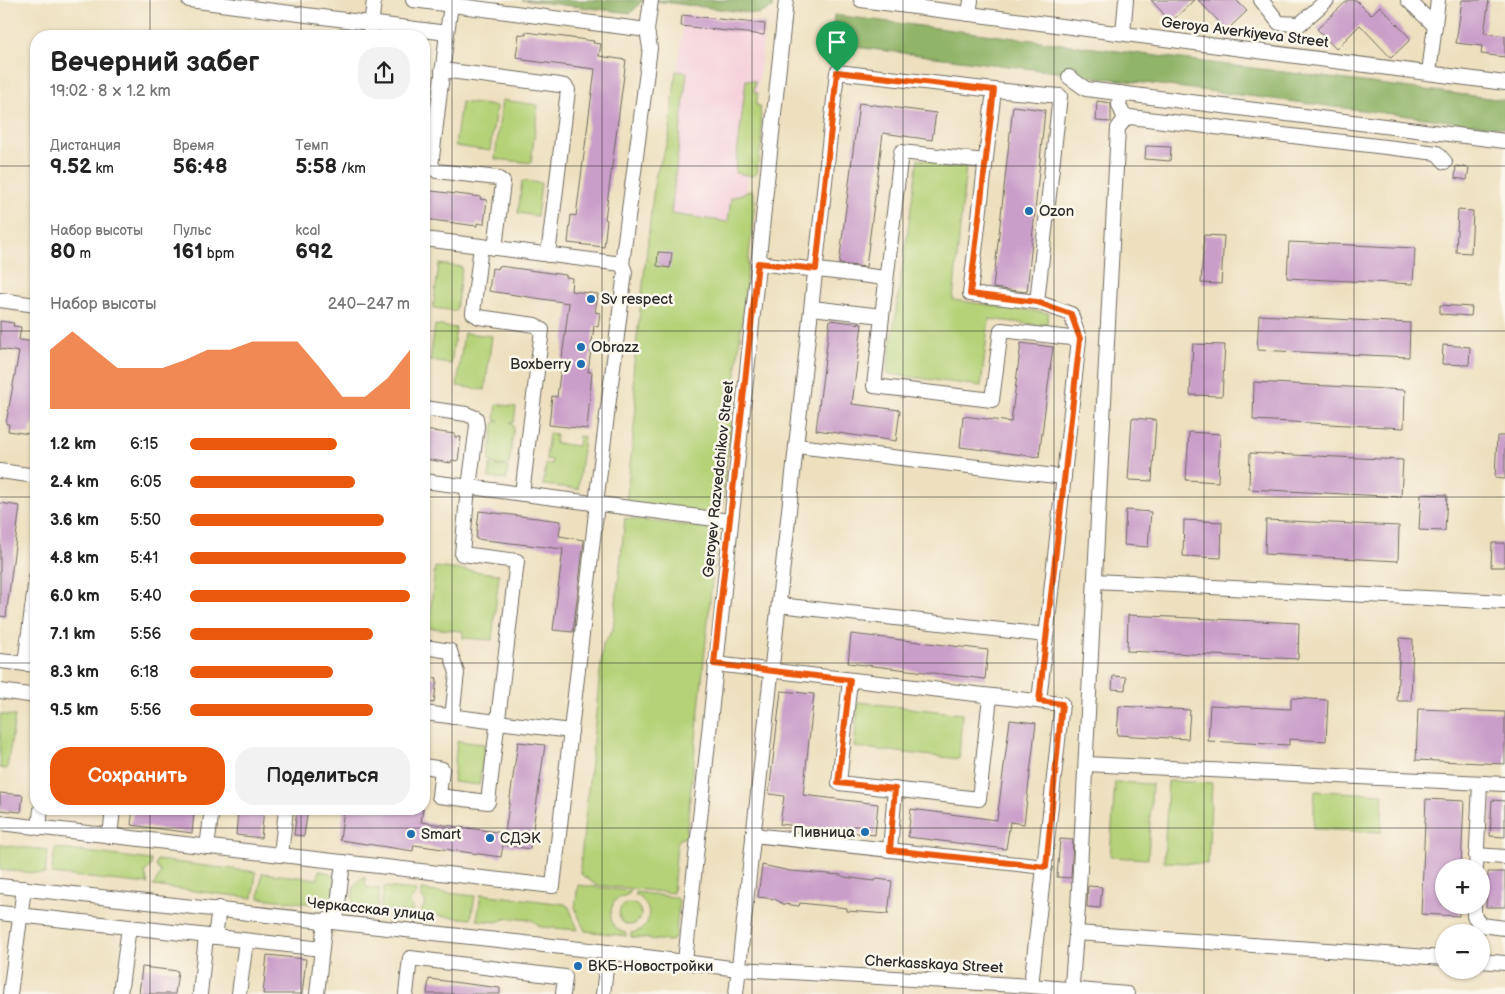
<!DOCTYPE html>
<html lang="ru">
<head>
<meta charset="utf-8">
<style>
	body { margin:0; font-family:"Balsamiq Sans",sans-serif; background:#f2f2f2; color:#222; height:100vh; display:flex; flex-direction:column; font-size:19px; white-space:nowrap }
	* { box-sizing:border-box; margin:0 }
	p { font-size:16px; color:#767676 }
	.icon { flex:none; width:28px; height:28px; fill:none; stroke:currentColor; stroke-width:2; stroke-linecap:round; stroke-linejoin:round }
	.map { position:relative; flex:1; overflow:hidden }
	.side { position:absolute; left:30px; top:30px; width:400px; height:785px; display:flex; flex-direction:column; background:#fff; border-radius:20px; box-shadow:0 1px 4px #0004 }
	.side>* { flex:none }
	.fabs { position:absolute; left:1435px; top:859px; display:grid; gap:10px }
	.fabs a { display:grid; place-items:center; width:55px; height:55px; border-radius:50%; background:#fff; box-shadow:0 1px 4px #0004; font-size:25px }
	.pin { position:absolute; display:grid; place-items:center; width:42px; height:42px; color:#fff; margin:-51px -21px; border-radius:50% 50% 50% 0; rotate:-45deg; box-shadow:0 0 5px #0007 }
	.pin .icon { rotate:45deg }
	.round { display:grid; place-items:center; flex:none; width:52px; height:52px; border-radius:20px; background:#f2f2f2 }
	.headline { display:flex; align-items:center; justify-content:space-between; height:85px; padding:0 20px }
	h1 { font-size:28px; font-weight:600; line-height:38px }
	.metrics { display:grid; grid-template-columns:repeat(3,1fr); gap:8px; height:85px; padding:5px 20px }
	.metrics div { display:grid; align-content:center }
	.metrics b { font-size:21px; font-weight:600 }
	.metrics small { font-size:14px; font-weight:400 }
	.metrics p { font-size:14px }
	.chart { height:140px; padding:10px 20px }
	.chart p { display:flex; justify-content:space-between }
	.chart svg { width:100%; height:90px; margin-top:5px; fill:#ea580c; opacity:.7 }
	.button { display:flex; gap:10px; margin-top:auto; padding:10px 20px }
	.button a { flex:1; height:58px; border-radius:20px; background:#ea580c; color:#fff; font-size:20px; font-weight:600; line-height:58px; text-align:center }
	.button a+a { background:#f2f2f2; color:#222 }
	ul { padding:0 20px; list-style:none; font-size:16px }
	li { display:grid; grid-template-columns:80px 60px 1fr; align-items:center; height:38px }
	li i { height:12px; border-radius:6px; background:#ea580c }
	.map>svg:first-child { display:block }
	.built { fill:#f5cfda }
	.green { fill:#b5d278; stroke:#707e52 }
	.forest { fill:#90b468; stroke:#5e704a }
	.building { fill:#c99ec9 }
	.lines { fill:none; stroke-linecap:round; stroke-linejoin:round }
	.minor-casing { stroke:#6f6a5f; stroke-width:16 }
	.minor { stroke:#fff; stroke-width:14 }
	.route-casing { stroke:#fff; stroke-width:10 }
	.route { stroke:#ea580c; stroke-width:6 }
	.grid { fill:none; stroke:#2b2b2b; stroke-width:1; stroke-opacity:0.55 }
	.poi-dot { fill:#1f6fb2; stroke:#fbf7ec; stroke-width:2 }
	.labels { text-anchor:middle; stroke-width:5; stroke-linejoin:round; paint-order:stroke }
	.street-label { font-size:15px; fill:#2b2b2b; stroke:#fbf7ec }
	.poi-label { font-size:15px; fill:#2b2b2b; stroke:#fbf7ec; text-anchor:start }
</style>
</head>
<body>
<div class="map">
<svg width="1505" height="994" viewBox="0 0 1505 994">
	<rect width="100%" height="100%" fill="#fbf7ec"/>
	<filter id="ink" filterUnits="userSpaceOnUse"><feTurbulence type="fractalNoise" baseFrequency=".02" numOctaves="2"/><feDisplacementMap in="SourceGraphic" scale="10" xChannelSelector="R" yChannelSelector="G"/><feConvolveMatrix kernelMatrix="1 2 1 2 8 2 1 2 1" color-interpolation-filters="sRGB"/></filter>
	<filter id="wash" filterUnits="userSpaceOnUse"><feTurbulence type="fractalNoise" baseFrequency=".0096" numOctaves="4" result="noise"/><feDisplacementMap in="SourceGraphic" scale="20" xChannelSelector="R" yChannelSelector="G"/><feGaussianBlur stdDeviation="1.12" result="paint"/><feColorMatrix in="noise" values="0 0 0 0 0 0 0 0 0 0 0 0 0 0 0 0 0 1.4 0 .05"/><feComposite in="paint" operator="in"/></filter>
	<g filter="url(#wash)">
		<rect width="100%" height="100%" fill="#eee0bf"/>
		<polygon class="built" points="684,14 765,23 741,234 661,218"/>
		<g class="green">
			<polygon points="676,71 687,72 671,214 728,222 731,198 752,190 755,201 722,503 717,512 712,515 626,504 636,407 633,373 655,177 669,138"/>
			<polygon points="746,80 755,81 754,92 758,93 756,105 760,106 762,140 757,173 754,176 735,173"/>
			<polygon points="502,100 538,105 531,163 495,159"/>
			<polygon points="461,102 496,106 490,151 455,146"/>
			<polygon points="918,159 966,166 953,300 1049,313 1046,326 989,319 981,386 887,374"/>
			<polygon points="522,181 541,183 537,216 518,213"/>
			<polygon points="439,264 462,267 456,311 433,308"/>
			<polygon points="435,325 456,328 451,364 430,361"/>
			<polygon points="464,333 492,336 485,390 457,386"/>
			<polygon points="497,404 516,407 514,422 510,422 514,426 509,464 500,466 489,461 494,423 499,421 495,420"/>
			<polygon points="549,433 556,434 555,443 578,446 579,436 584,437 578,489 543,485 546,464 552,464 552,460 546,459"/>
			<polygon points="490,465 508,467 507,480 489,478"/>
			<polygon points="625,518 705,528 714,533 716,542 686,837 680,839 677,844 673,893 596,885 581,874 580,868 603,644 613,630"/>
			<polygon points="435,567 499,574 492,640 463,638 463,631 429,628"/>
			<polygon points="858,702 962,714 959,759 854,747"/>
			<polygon points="0,714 15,716 7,769 0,768"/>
			<polygon points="457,741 485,744 479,785 453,782"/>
			<polygon points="1168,781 1212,783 1208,864 1164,862"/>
			<polygon points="1115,782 1152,784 1148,859 1110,857"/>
			<polygon points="1315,791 1383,794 1381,832 1313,829"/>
			<polygon points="0,845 48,850 45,874 0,870"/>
			<polygon points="55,848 151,860 151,866 145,872 148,884 51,874"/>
			<polygon points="157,860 256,872 253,898 153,886 161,873 156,866"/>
			<polygon points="319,870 331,874 336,880 332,906 259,898 262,873 318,879"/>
			<path d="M365,877L366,887L380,889L377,910L355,908C350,897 353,880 365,877Z"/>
			<path d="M578,885L630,891L629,894L616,899C607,912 609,929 626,933V936L585,931L575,908Z"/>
			<polygon points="384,887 416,890 415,895 410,901 414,913 380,910"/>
			<polygon points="421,890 475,896 471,919 419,914 426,903 421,896"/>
			<path d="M635,892L674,897L679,900L676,935L673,940L668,941L631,937V933C654,930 654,903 635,895Z"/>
			<polygon points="481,894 565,904 569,907 578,930 541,927 532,920 509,918 496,922 477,920"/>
			<circle cx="630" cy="914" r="11"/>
		</g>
		<g class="forest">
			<polygon points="522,0 772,0 772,8 759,14 647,0 641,2 631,13"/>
			<polygon points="834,15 1505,100 1505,128 831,44"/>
		</g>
		<g id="blocks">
			<g class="building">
				<polygon points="1151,0 1194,0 1171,22"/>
				<polygon points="1198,0 1236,0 1247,11 1227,30"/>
				<polygon points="1348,0 1356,0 1371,15 1380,6 1411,39 1391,58 1360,25 1336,49 1317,29"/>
				<polygon points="1462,0 1489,0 1484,33 1505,36 1505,57 1481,54 1482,46 1456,43"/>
				<polygon points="682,15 765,24 764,35 681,26"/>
				<polygon points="526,32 594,41 593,43 601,44 599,56 626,60 605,219 607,220 604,247 568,243 571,215 576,216 595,69 523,60 523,58 516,57 519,34 526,35"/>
				<polygon points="1097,101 1111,103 1111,122 1096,121"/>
				<polygon points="859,103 936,113 932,140 883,133 866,267 839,264"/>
				<polygon points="1013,106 1045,110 1027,292 993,288"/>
				<polygon points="1146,146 1171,147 1170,161 1145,159"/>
				<polygon points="1456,166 1469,168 1467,180 1455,178"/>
				<polygon points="424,190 481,197 480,199 487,200 484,224 477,223 477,226 424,219"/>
				<polygon points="1458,210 1473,211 1471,253 1456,252"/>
				<polygon points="1204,235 1224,236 1221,284 1201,283"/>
				<polygon points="1289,242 1415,248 1413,284 1287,278"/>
				<polygon points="658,252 672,253 670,268 657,266"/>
				<polygon points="499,266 566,275 566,277 572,278 571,291 598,294 595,312 600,313 598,327 594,326 588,372 592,372 587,429 549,425 552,396 557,397 569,303 489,291 492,268 498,269"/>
				<polygon points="1440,305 1472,307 1471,316 1440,314"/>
				<polygon points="1259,315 1410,323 1409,357 1257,350"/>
				<polygon points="830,320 862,324 852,404 900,410 896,441 816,430"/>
				<polygon points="0,321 14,323 13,326 21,327 19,340 36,342 36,406 33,426 31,425 30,434 8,431 9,424 6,424 19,352 0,349"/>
				<polygon points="1021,343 1053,347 1039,457 960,447 963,416 1011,422"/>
				<polygon points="1193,344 1225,345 1222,396 1190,395"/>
				<polygon points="1443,345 1470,347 1469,365 1442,364"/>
				<polygon points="1254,382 1405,390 1404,428 1253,420"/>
				<polygon points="1132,418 1156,420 1152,481 1128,480"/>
				<polygon points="424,430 455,434 455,437 461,437 458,461 452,460 451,463 424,459"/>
				<polygon points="1189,432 1220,434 1218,482 1186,480"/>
				<polygon points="1497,436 1505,436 1505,479 1495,478"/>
				<polygon points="1250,453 1403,460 1401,497 1249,489"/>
				<polygon points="1421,494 1447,495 1445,531 1419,530"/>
				<polygon points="0,503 20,506 6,617 0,616"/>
				<polygon points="1126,510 1151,512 1148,547 1124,545"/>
				<polygon points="479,511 561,521 559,536 584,540 573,632 553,630 563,549 476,539"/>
				<polygon points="1184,520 1222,522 1221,558 1183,556"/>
				<polygon points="1266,520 1399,526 1398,561 1265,554"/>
				<polygon points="1492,543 1505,543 1505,567 1491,567"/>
				<polygon points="1128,615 1299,623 1298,659 1127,651"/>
				<polygon points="851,634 988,650 985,679 848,663"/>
				<polygon points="1400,638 1413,639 1411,701 1397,701"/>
				<polygon points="424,676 437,678 434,703 424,702"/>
				<polygon points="1113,676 1126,677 1125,690 1112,689"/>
				<polygon points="781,691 814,694 803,795 878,804 875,835 780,824 784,796 769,794"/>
				<polygon points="1291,698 1328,700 1326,741 1289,739 1289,745 1208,741 1210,705 1291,709"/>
				<polygon points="1119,706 1190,710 1188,739 1117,735"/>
				<polygon points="1418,709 1505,712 1505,764 1416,760"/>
				<polygon points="1010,720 1036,723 1024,824 1010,822 1006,849 908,837 911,809 997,820"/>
				<polygon points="518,742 545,745 530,849 503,845 501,857 414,845 413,851 340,840 344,809 423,809 421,822 505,833"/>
				<polygon points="0,793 23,795 21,812 0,810"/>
				<polygon points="1426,799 1464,801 1461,868 1444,868 1444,905 1459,905 1459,916 1421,914"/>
				<polygon points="1492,800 1505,801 1505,837 1490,836"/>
				<polygon points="133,809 160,809 194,813 192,833 131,825"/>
				<polygon points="238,809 264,809 261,838 236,835"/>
				<polygon points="297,809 308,809 304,836 294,835"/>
				<polygon points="1060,839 1073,840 1071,878 1057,877"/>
				<polygon points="762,865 790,871 841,875 844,877 874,881 877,879 892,881 888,914 847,911 847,908 800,903 799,906 783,904 775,899 758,897"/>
				<polygon points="1488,872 1505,872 1505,907 1486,907"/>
				<polygon points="1088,886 1102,887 1100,908 1087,907"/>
				<polygon points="267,955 306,959 302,994 263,994"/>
				<polygon points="142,967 178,971 175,994 139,994"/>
				<polygon points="429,979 500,988 500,994 427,994"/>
			</g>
		</g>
	</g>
	<g filter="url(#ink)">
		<use href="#blocks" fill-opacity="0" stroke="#6f6a5f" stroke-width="1"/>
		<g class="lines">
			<defs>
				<g id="minor">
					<polyline points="189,0 447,33 431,166 437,171 497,178 503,182 495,248"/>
					<polyline points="413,0 647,30"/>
					<polyline points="861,0 1505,83"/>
					<polyline points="1261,0 1279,23 1300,24 1327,0"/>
					<polyline points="1408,0 1435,26"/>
					<polyline points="969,14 971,0"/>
					<polyline points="447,33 451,5"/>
					<polyline points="1123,33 1126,0"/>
					<polyline points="370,36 374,0"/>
					<polyline points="442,70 560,85 565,86 568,90 548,255"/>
					<polyline points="1429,73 1438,0"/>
					<polyline points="1069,77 1086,89 1505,141"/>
					<polyline points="1121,93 1119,105 1125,119"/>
					<polyline points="985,161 901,152 874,386 992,400 1001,330 1079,339"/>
					<polyline points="424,239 481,246"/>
					<polyline points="758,263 886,278"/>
					<polyline points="622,264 650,48 647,30 651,0"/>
					<polyline points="0,300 36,305"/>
					<polyline points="1037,302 1060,96 994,90 970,294 1037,302 1071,314 1079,339 1039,701"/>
					<polyline points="812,308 882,316"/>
					<polyline points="424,408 466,414 476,418 477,426 469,487"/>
					<polyline points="797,446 1064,477"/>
					<polyline points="0,471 36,476"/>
					<polyline points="424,481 730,521"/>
					<polyline points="522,494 542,330 535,325 479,317 473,313 481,246 622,264 625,272 596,503"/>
					<polyline points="1095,581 1505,602"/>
					<polyline points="779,605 1046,635"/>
					<polyline points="424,647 450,651 457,673 452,717"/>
					<polyline points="0,661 36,665"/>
					<polyline points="25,664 36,578"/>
					<polyline points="715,664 1062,704 1031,986"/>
					<polyline points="850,680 839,783 979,799 990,696"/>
					<polyline points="0,691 36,696"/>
					<polyline points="424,713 571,731"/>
					<polyline points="1086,764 1505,784"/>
					<polyline points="424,766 442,769 439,796 488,802 517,561 462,554 468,487"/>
					<polyline points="0,823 553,886 597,504"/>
					<polyline points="39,828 41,809"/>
					<polyline points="753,835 1045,867"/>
					<polyline points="110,836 113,809"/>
					<polyline points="207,847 212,809"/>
					<polyline points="890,850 895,789"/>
					<polyline points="281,855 286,809"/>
					<polyline points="1476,855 1505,857"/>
					<polyline points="1476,868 1480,783"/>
					<polyline points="0,886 608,952 738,969 1031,986 1127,994"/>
					<polyline points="1474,905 1474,916 1481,925 1505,928"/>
					<polyline points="0,913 129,927"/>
					<polyline points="336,921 343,862"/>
					<polyline points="1076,933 1444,958"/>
					<polyline points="215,937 219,908"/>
					<polyline points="685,961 786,0"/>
					<polyline points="1481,961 1505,963"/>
					<polyline points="1072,984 1078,908 1118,128 1125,119 1130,117 1437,153 1445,162"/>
					<polyline points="10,994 24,888"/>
					<polyline points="120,994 129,927 322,949"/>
					<polyline points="200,994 206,936"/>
					<polyline points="239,994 246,941"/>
					<polyline points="317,994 325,920"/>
					<polyline points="406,994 410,958 565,977 563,994"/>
					<polyline points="603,994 608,952"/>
					<polyline points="736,994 837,72 994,90"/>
				</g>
			</defs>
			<use href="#minor" class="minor-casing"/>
			<use href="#minor" class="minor"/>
		</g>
	</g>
	<g class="lines" filter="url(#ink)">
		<defs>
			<polygon id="route" points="837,72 994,90 970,294 1037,302 1071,314 1080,339 1039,701 1062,704 1046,867 890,850 895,789 838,783 850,680 714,664 758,263 816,269"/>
		</defs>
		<use href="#route" class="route-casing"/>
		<use href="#route" class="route"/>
	</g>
	<path class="grid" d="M150,0V36M301,0V36M452,0V994M602,0V994M752,0V994M903,0V994M1054,0V994M1204,0V994M1354,0V994M0,166H36M424,166H1505M0,331H36M424,331H1505M0,497H36M424,497H1505M0,663H36M424,663H1505M150,809V994M301,809V994M0,828H1505"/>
	<g class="poi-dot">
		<circle cx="1029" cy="211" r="5"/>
		<circle cx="591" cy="299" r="5"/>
		<circle cx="581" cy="347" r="5"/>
		<circle cx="581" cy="364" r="5"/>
		<circle cx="865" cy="832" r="5"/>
		<circle cx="411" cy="834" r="5"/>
		<circle cx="490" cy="838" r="5"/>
		<circle cx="578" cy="966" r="5"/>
	</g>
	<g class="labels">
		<g class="street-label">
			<text transform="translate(1245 32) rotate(7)" y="5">Geroya Averkiyeva Street</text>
			<text transform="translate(718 479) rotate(-84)" y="5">Geroyev Razvedchikov Street</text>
			<text transform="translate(371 909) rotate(6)" y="5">Черкасская улица</text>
			<text transform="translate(934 964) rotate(3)" y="5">Cherkasskaya Street</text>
		</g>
		<g class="poi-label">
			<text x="1039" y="216">Ozon</text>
			<text x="601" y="304">Sv respect</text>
			<text x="591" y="352">Obrazz</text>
			<text x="571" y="369" text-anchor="end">Boxberry</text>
			<text x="855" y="837" text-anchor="end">Пивница</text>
			<text x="421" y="839">Smart</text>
			<text x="500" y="843">СДЭК</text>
			<text x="588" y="971">ВКБ-Новостройки</text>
		</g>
	</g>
</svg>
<div class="fabs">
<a>+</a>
<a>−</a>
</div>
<div class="pin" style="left:837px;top:72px;background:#1e9e55"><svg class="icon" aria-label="arrive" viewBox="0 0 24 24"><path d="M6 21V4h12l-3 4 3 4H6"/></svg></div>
<section class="side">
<div class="headline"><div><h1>Вечерний забег</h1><p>19:02 · 8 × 1.2 km</p></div><a class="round"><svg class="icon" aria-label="share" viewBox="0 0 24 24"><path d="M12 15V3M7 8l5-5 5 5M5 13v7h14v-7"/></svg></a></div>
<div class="metrics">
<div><p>Дистанция</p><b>9.52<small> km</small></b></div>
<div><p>Время</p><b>56:48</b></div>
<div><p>Темп</p><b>5:58<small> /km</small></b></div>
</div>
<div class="metrics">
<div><p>Набор высоты</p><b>80<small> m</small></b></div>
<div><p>Пульс</p><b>161<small> bpm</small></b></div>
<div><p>kcal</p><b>692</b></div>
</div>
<div class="chart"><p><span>Набор высоты</span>240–247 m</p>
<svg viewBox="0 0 160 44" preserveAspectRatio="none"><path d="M0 44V15L10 6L20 15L30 24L40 24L50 24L60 20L70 15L80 15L90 11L100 11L110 11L120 24L130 38L140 38L150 29L160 15V44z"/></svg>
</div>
<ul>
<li><b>1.2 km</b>6:15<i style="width:67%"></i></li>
<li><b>2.4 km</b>6:05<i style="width:75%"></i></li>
<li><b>3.6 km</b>5:50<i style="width:88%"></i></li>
<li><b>4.8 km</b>5:41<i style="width:98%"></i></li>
<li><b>6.0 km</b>5:40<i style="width:100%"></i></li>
<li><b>7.1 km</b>5:56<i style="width:83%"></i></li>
<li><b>8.3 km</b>6:18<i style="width:65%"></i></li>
<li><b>9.5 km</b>5:56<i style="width:83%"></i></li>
</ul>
<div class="button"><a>Сохранить</a><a>Поделиться</a></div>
</section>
</div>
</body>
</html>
